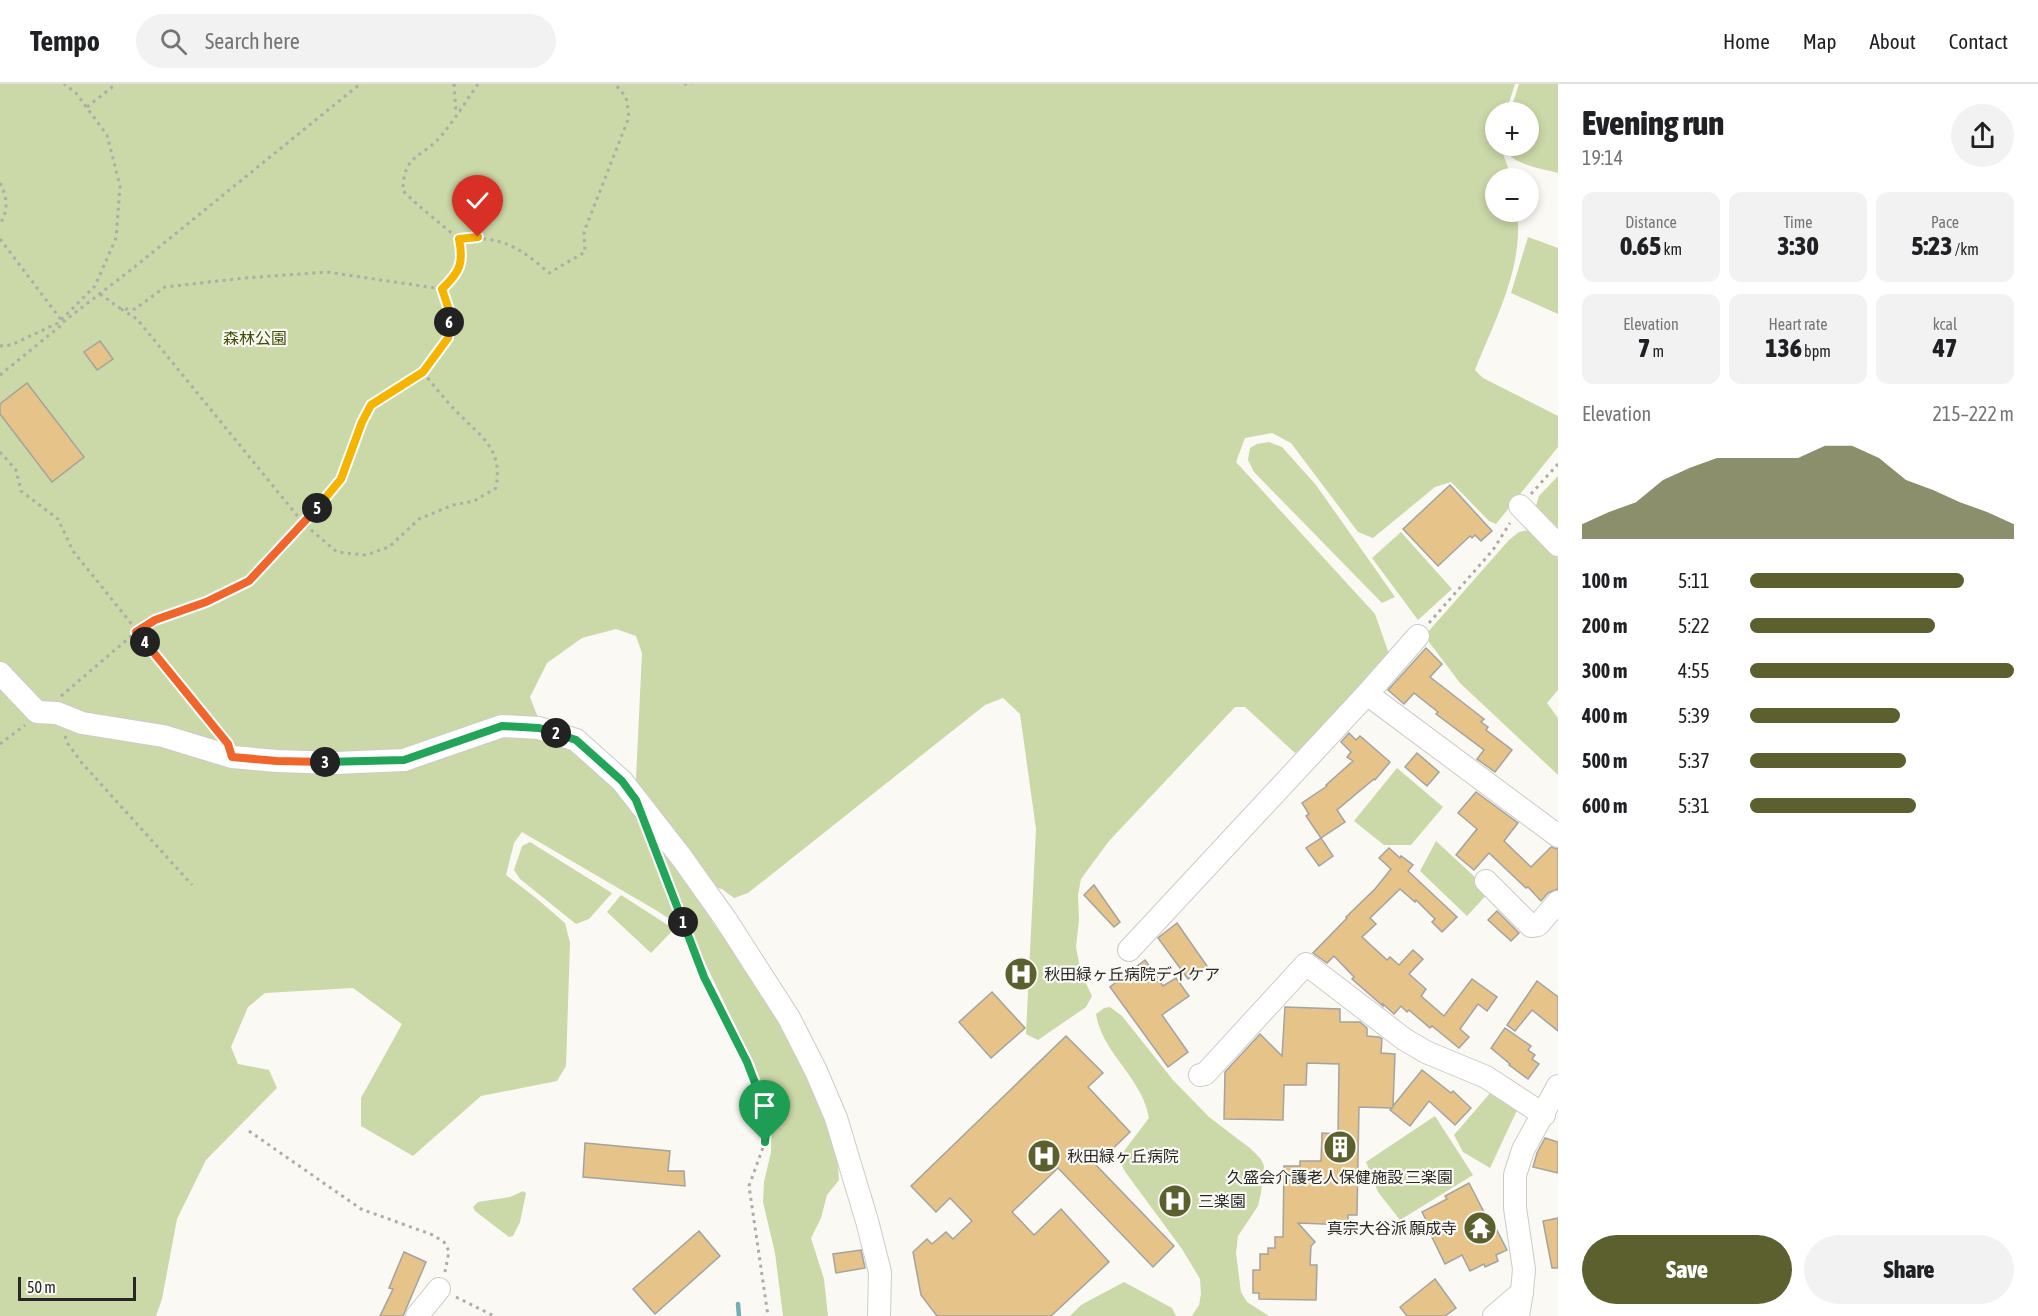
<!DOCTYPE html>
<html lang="en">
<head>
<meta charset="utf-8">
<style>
	body { margin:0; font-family:"Asap Condensed","Noto Sans JP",sans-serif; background:#f2f2f2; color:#202124; height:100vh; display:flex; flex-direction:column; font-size:22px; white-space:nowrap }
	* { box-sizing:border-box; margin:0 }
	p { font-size:20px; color:#757577 }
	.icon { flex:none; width:33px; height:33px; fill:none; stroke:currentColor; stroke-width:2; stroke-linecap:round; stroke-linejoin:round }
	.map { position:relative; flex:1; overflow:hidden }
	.sheet { display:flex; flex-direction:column; background:#fff; width:480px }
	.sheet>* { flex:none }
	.buttons { position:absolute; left:1485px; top:18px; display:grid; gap:12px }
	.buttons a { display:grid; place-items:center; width:54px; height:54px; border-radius:50%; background:#fff; box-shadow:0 3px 9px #0003; font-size:30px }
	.scale { position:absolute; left:18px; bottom:15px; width:118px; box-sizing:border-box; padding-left:6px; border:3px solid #292827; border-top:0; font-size:16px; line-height:21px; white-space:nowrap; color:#292827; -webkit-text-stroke:4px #fbf9f4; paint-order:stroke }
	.pin { position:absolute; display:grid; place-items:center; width:51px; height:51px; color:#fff; margin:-62px -26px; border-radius:50% 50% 50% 0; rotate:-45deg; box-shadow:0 0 6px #0007 }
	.pin .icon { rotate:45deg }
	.km { position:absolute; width:30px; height:30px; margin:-15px; border-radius:50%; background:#222; color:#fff; font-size:16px; line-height:30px; text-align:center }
	.round { display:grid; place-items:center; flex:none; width:63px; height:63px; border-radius:32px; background:#f2f2f2 }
	.overview { display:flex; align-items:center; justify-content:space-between; height:102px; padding:0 24px }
	h1 { font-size:33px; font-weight:800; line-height:45px }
	.stats { display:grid; grid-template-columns:repeat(3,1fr); gap:9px; height:102px; padding:6px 24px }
	.stats div { display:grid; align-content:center; border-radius:12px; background:#f2f2f2; text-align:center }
	.stats b { font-size:26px; font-weight:800 }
	.stats small { font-size:16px; font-weight:400 }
	.stats p { font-size:16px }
	.chart { height:168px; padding:12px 24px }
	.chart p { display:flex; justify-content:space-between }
	.chart svg { width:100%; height:108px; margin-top:6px; fill:#5b602e; opacity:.7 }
	.action { display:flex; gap:12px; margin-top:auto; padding:12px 24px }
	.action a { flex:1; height:69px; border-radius:36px; background:#5b602e; color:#fff; font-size:24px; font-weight:800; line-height:69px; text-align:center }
	.action a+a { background:#f2f2f2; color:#202124 }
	ul { padding:0 24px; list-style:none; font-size:20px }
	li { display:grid; grid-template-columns:96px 72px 1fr; align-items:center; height:45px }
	li i { height:15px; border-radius:8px; background:#5b602e }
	header { display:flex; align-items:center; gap:36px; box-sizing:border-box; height:84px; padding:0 30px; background:#fff; border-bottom:2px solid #e0e0e0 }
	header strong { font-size:28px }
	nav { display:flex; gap:33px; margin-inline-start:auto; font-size:21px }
	.search { width:420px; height:54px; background:#f2f2f2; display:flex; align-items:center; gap:15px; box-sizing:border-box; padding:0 21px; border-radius:33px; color:#757577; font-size:22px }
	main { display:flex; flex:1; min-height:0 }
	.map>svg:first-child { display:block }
	.green { fill:#cbd8a8 }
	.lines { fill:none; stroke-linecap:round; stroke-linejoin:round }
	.stream { stroke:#72aeb5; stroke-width:4.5 }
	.building { fill:#e5c389; stroke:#a5a39f; stroke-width:1.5 }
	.minor-casing { stroke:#cdcbc7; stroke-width:24 }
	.path { stroke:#adaca8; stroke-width:3; stroke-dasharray:3 4.5; stroke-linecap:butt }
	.minor { stroke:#fff; stroke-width:22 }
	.split-1-casing { stroke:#fff; stroke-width:12 }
	.split-2-casing { stroke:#fff; stroke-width:12 }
	.split-3-casing { stroke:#fff; stroke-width:12 }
	.split-4-casing { stroke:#fff; stroke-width:12 }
	.split-5-casing { stroke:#fff; stroke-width:12 }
	.split-6-casing { stroke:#fff; stroke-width:12 }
	.split-7-casing { stroke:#fff; stroke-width:12 }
	.split-1 { stroke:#22a559; stroke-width:8 }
	.split-2 { stroke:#22a559; stroke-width:8 }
	.split-3 { stroke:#22a559; stroke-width:8 }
	.split-4 { stroke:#f0652b; stroke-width:8 }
	.split-5 { stroke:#f0652b; stroke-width:8 }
	.split-6 { stroke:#f5b400; stroke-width:8 }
	.split-7 { stroke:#f5b400; stroke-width:8 }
	.labels { text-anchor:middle; stroke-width:4.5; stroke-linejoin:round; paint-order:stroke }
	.park-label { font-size:16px; fill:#414e05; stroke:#fbf9f4 }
	.poi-label { font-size:16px; fill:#292827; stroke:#fbf9f4; text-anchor:start }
</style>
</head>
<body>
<header>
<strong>Tempo</strong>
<div class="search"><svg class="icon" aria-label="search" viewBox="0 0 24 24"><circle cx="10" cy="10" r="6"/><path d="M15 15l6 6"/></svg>Search here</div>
<nav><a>Home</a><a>Map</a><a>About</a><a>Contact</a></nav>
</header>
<main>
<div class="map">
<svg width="1558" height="1232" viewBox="0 0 1558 1232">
	<rect width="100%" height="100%" fill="#fbf9f4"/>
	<g class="green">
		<path d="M0,0H1515L1506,28H1496V62H1500L1512,94H1496V128H1517C1524,183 1495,236 1475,286L1483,294L1558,332V363L1496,440L1489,437L1451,398L1435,403L1373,454L1358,448L1291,359L1272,349L1245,354L1236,378L1375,530L1389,570L1307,659L1295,669L1245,623H1235L1109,757L1081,795L1078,811L1079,836L1076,863L1081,889L1092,912L1086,923L1038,956L1026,950L1036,745L1020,630L1003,614L985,621L748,809L734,814L722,805L712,802L639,705L636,695L642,569L636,552L616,545L582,554L547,579L530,613L537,631L613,701L701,810L713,839L766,910L808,989L837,1066L839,1096L827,1111L821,1134L811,1154L824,1195L828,1232H783L775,1169L763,1118L764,1098L771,1068L772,1027L755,982L690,848L654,825L522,748L514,759L506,791L536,814L565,839L570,859L566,982L557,997L481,1012L413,1072L361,1042V1014L402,940L353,904L265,909L248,923L231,963L238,980L269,986L277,1004L206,1076L177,1135L162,1215L156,1232H0Z"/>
		<path d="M1519,0H1558V89C1540,84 1511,81 1503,62H1528V28H1510Z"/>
		<polygon points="1528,153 1558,164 1558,230 1511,209"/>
		<polygon points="1269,358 1282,363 1316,401 1395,513 1382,519 1254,388 1248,376 1250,364 1257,360"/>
		<polygon points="1558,392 1558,449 1545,437 1536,422 1539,412"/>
		<polygon points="1529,446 1558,474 1558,606 1547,619 1558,634 1558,691 1460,599 1429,558 1427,549 1509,456 1519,448"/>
		<polygon points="1401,448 1452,505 1418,536 1372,474"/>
		<polygon points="1397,684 1443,723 1411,761 1384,761 1354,737"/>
		<polygon points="1436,757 1490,807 1467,832 1420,787"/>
		<polygon points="530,758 612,809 589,835 576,840 520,795 514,786 522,762"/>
		<polygon points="621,811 674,845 651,869 607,828"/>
		<path d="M1110,923L1122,932L1173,996L1209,1033L1251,1065L1261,1075L1264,1082L1261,1109L1258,1122L1238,1152L1236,1169L1241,1208L1247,1218L1269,1232H1192L1199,1221L1201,1210L1200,1195L1182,1165L1126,1089C1121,1081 1119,1075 1124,1067L1149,1034C1143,995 1102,969 1096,930L1104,924Z"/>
		<polygon points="1492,1007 1518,1024 1490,1084 1463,1068 1454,1051"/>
		<polygon points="1435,1032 1473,1091 1400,1136 1378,1108 1366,1078"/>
		<polygon points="523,1107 526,1109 520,1138 513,1152 509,1153 475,1127 473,1123 478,1118 510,1113"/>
		<polygon points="1124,1198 1172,1224 1176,1232 1070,1232 1081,1221"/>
	</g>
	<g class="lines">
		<polyline class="stream" points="738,1220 739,1232"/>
	</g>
	<g class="building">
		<polygon points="100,257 113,275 97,286 84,268"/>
		<polygon points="27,299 84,373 52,398 0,330 0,320"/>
		<polygon points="1450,401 1492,447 1481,457 1475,451 1472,454 1470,452 1438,482 1403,445"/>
		<polygon points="1426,564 1442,580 1430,593 1484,635 1481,638 1488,643 1486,646 1512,666 1495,688 1477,675 1484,666 1436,630 1438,628 1414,609 1404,620 1388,606"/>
		<polygon points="1349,649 1356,656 1360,652 1390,678 1375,696 1374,695 1337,726 1345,738 1321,754 1333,772 1319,782 1306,764 1321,754 1306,732 1309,730 1302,719 1327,702 1326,701 1353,677 1347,673 1351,668 1341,658"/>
		<polygon points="1417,669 1439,688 1427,702 1405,683"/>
		<polygon points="1476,708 1518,739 1504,757 1531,783 1551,763 1558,765 1558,805 1548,809 1541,817 1528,803 1526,804 1489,769 1474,786 1456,771 1477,745 1458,729"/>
		<polygon points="1389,764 1400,774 1401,772 1413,781 1408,787 1457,833 1442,848 1432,838 1435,835 1416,816 1415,818 1400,805 1370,834 1376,840 1362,853 1387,876 1390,873 1399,881 1413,866 1423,875 1409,890 1426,905 1421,912 1444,932 1472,895 1497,913 1487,927 1478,920 1460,945 1469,953 1459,964 1432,942 1430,944 1409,926 1407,928 1401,922 1394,930 1383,920 1383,922 1352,895 1354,893 1334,872 1327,879 1313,869 1347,834 1346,833 1375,805 1391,785 1379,774"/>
		<polygon points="1094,801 1120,838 1114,843 1084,811"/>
		<polygon points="1497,827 1519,849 1511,857 1488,836"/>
		<polygon points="1177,839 1207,882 1188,895 1158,854"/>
		<polygon points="1145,876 1163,902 1176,894 1189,912 1162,931 1188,968 1168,983 1110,903"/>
		<polygon points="1537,897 1558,913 1558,947 1532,926 1515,947 1507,941"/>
		<polygon points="992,908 1025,944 991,974 959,938"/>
		<polygon points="1285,923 1340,925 1340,938 1360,938 1367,944 1367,952 1379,953 1382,955 1381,969 1395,970 1393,1022 1422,986 1451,1009 1453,1007 1471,1024 1455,1041 1429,1017 1410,1042 1390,1026 1392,1024 1359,1023 1357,1131 1348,1131 1348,1141 1298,1139 1315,1158 1311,1162 1310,1181 1317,1181 1316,1216 1259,1215 1259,1209 1253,1209 1253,1186 1260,1186 1260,1170 1268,1170 1268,1164 1275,1164 1275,1153 1283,1153 1284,1082 1300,1082 1300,1077 1321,1077 1322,1049 1338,1050 1339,980 1307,979 1306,1001 1284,1001 1283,1036 1224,1035 1225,988 1260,950 1282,972"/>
		<polygon points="1505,944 1531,962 1528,966 1535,971 1532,975 1539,980 1528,995 1509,981 1510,980 1491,964"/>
		<polygon points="1066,952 1103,989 1088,1003 1130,1048 1096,1081 1174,1162 1153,1183 1058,1084 1012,1128 1034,1151 1061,1125 1109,1178 1051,1232 937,1232 921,1211 913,1168 927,1155 932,1160 946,1148 953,1155 972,1137 950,1114 936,1128 911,1102"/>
		<polygon points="1545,1054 1558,1058 1558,1089 1533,1083 1537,1069"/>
		<polygon points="585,1059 670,1067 668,1087 684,1087 685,1102 583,1093"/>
		<polygon points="1469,1099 1486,1132 1489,1131 1507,1166 1496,1171 1498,1177 1485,1183 1484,1180 1470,1187 1462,1171 1445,1180 1429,1147 1431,1146 1422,1128 1447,1115 1445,1112"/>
		<polygon points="1558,1134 1558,1184 1552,1184 1543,1137"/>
		<polygon points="699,1147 720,1172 655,1230 633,1205"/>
		<polygon points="861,1166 865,1184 836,1189 833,1170"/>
		<polygon points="404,1168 426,1178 403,1232 380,1232 393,1205 389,1204"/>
		<polygon points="1435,1195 1456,1224 1445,1232 1407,1232 1400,1223"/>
	</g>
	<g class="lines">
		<defs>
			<g id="minor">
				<polyline points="1520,422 1558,461"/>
				<polyline points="0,589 37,628 57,629 82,639 163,652 232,673 277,677 336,679 404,676 502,642 539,644 576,656 622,697 682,774 726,836 789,934 816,987 836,1034 867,1137 880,1188 879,1232"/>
				<polyline points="1367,610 1558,752"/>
				<polyline points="1486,797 1531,842 1538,841 1558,818"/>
				<polyline points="1129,866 1367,610 1418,552"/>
				<polyline points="1200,991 1205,990 1306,880 1404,955 1426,968 1486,993 1544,1031"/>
				<polyline points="417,1232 439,1205"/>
				<polyline points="1494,1232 1522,1208"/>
				<polyline points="1518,1232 1522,1208 1524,1185 1515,1124 1515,1091 1523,1066 1558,1002"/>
			</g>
		</defs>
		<use href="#minor" class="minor-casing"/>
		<g class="path">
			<polyline points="454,0 456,29"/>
			<path d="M478,0C466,17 455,35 442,51C423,74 403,69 403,107L419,122L460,156C499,150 521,164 549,189L585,168L584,148L629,33L626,13L615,0"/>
			<polyline points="684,0 692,0"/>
			<polyline points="87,23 116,0"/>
			<path d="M0,99C7,112 9,126 0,140"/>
			<polyline points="0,155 62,237"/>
			<path d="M100,210L121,225H135L165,203L245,194L327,188L442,205C460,188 464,179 459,155"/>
			<path d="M121,225L137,235L304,440L337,468L366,471L389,463L419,435L453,421L474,417L496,404C503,364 482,354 457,328C445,316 434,302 423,288"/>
			<polyline points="63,238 132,185 360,0"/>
			<polyline points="0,262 11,261 58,239 95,202 116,154 120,102 107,51 76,9 64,0"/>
			<polyline points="0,291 64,239"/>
			<polyline points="0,368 16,386 21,407 58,435 73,467 220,650"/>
			<polyline points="1531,410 1558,380"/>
			<polyline points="1429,539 1493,466 1510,439"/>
			<polyline points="61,612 136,548 155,536 206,518 249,497 304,440 341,395 371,321 423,288 448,253 450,229 442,205"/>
			<polyline points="65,652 68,660 82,679 192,801"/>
			<polyline points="0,660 25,641"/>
			<polyline points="660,779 704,893 747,978 767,1031 765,1058 749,1102 768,1232"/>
			<polyline points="249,1047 361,1125 433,1151 444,1158 449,1167 445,1188"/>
			<polyline points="456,1213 494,1232"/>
		</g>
		<use href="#minor" class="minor"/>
	</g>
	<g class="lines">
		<defs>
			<polyline id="split-1" points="683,838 704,893 747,978 767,1030 765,1058"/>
			<polyline id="split-2" points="556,649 576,656 622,697 636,716 683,838"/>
			<polyline id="split-3" points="325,678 404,676 502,642 539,644 556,649"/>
			<polyline id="split-4" points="145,558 228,660 232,673 277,677 325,678"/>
			<polyline id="split-5" points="145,558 136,548 155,536 206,518 249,497 317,424"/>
			<polyline id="split-6" points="317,424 341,395 362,338 371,321 423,288 448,254 449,238"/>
			<path id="split-7" d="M449,238L450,229L442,205C460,188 464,179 459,155L478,153"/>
		</defs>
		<use href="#split-1" class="split-1-casing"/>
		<use href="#split-2" class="split-2-casing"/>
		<use href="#split-3" class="split-3-casing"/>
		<use href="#split-4" class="split-4-casing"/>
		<use href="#split-5" class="split-5-casing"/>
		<use href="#split-6" class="split-6-casing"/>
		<use href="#split-7" class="split-7-casing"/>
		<use href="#split-1" class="split-1"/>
		<use href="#split-2" class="split-2"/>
		<use href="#split-3" class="split-3"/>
		<use href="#split-4" class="split-4"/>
		<use href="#split-5" class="split-5"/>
		<use href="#split-6" class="split-6"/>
		<use href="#split-7" class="split-7"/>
	</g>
	<defs>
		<symbol id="hospital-disc" viewBox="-11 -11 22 22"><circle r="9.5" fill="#5b602e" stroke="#fbf9f4"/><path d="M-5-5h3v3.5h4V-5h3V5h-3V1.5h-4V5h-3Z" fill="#fff"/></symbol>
		<symbol id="building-disc" viewBox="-11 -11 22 22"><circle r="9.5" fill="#5b602e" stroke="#fbf9f4"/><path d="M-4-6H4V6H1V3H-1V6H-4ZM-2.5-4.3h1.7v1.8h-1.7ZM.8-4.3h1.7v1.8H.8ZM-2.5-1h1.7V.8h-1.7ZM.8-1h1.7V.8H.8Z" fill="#fff"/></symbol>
		<symbol id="temple-disc" viewBox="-11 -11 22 22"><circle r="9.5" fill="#5b602e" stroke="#fbf9f4"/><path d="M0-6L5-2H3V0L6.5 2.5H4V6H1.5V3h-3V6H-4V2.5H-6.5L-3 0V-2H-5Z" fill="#fff"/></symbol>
	</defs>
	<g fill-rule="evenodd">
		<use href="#hospital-disc" x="1002" y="871" width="38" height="38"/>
		<use href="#building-disc" x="1321" y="1044" width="38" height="38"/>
		<use href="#hospital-disc" x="1025" y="1053" width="38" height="38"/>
		<use href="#hospital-disc" x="1156" y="1098" width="38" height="38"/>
		<use href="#temple-disc" x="1461" y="1125" width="38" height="38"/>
	</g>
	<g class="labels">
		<g class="park-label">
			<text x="255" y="260">森林公園</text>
		</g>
		<g class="poi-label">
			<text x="1044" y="896">秋田緑ヶ丘病院デイケア</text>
			<text x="1067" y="1078">秋田緑ヶ丘病院</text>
			<text x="1340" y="1099" text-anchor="middle">久盛会介護老人保健施設 三楽園</text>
			<text x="1198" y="1123">三楽園</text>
			<text x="1457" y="1150" text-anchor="end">真宗大谷派 願成寺</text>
		</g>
	</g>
</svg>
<div class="buttons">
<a>+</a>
<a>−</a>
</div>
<div class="scale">50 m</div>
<div class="pin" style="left:765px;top:1058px;background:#1e9e55"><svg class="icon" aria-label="arrive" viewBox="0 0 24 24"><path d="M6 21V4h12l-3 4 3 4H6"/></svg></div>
<div class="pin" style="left:478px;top:153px;background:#d93025"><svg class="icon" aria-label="check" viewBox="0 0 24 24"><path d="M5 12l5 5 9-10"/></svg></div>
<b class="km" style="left:683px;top:838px">1</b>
<b class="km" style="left:556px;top:649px">2</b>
<b class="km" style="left:325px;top:678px">3</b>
<b class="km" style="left:145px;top:558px">4</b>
<b class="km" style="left:317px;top:424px">5</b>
<b class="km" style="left:449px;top:238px">6</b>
</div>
<section class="sheet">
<div class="overview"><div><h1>Evening run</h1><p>19:14</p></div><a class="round"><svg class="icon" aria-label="share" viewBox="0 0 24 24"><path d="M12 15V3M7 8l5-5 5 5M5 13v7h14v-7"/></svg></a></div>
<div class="stats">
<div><p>Distance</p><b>0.65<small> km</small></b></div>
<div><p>Time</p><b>3:30</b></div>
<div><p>Pace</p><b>5:23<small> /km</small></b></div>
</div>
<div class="stats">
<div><p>Elevation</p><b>7<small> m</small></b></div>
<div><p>Heart rate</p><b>136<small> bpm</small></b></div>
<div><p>kcal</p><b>47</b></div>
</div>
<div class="chart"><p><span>Elevation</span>215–222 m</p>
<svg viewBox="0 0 160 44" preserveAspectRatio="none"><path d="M0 44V38L10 33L20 29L30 20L40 15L50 11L60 11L70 11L80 11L90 6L100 6L110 11L120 20L130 24L140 29L150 33L160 38V44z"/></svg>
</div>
<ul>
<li><b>100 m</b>5:11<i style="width:81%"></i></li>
<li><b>200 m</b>5:22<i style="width:70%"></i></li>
<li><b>300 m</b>4:55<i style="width:100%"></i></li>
<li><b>400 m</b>5:39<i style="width:57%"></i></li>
<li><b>500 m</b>5:37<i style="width:59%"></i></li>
<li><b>600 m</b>5:31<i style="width:63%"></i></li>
</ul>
<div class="action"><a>Save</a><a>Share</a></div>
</section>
</main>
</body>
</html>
